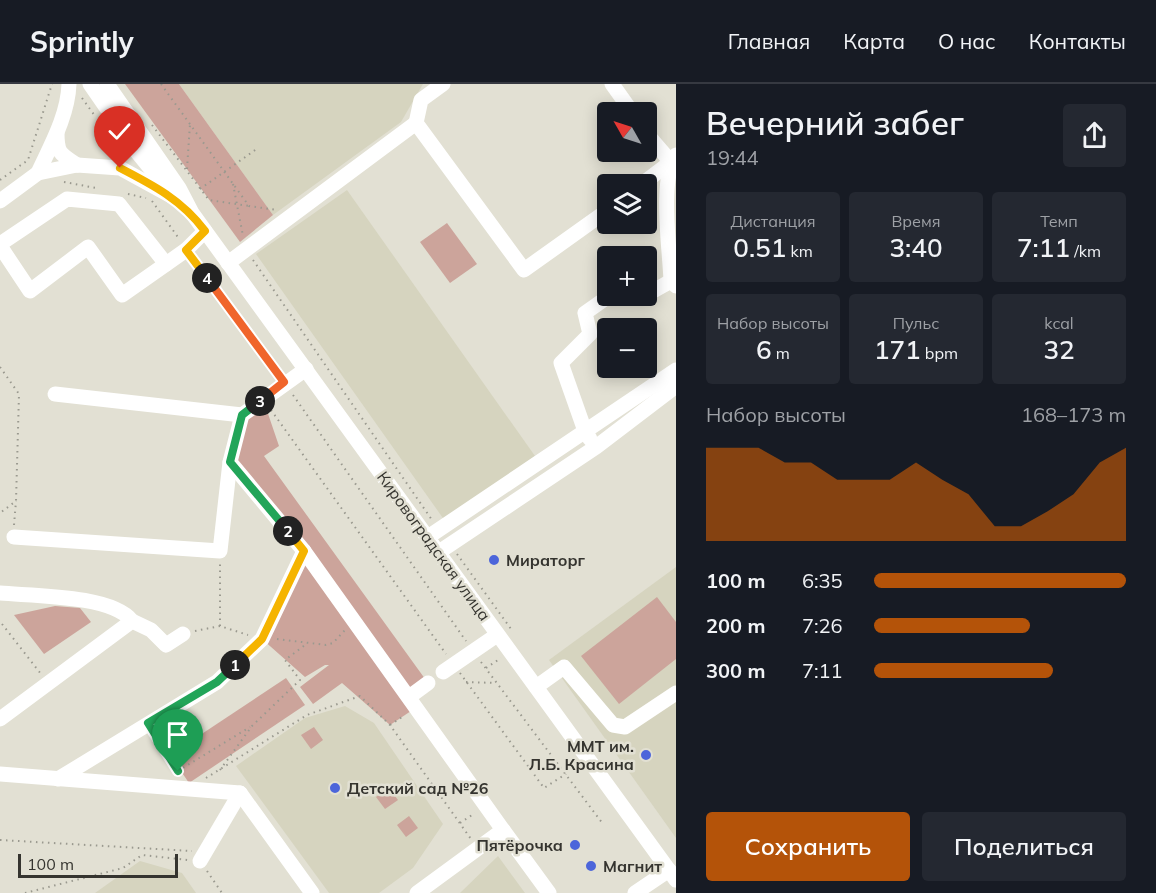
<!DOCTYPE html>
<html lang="ru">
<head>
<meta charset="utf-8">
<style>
	body { margin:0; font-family:Mulish,sans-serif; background:#242831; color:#f1f3f6; height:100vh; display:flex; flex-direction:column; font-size:22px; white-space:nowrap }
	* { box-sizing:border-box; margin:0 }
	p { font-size:20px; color:#9ea1a6 }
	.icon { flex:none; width:33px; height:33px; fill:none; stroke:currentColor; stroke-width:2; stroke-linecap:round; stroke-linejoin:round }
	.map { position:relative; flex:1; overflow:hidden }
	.drawer { display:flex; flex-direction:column; background:#171b24; width:480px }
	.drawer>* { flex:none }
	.needle { width:39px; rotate:309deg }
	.tools { position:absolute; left:597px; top:18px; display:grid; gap:12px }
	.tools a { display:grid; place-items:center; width:60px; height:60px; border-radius:6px; background:#171b24; box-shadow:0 3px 15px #0003; font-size:30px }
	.scale { position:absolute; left:18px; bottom:15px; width:160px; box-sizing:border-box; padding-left:6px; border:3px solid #35342f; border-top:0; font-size:16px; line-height:21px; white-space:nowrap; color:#35342f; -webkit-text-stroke:4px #e2e0d3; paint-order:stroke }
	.pin { position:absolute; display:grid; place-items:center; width:51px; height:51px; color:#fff; margin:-62px -26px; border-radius:50% 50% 50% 0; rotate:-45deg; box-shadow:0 0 6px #0007 }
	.pin .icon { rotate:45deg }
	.km { position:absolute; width:30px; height:30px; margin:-15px; border-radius:50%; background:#222; color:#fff; font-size:16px; line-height:30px; text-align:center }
	.round { display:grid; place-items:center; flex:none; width:63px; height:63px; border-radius:6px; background:#242831 }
	.head { display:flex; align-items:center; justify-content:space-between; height:102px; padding:0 30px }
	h1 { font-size:33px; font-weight:600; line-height:45px }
	.figures { display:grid; grid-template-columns:repeat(3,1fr); gap:9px; height:102px; padding:6px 30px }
	.figures div { display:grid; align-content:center; border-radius:6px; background:#242831; text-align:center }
	.figures b { font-size:26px; font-weight:600 }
	.figures small { font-size:16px; font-weight:400 }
	.figures p { font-size:16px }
	.chart { height:168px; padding:12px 30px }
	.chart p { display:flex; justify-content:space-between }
	.chart svg { width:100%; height:108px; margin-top:6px; fill:#b45309; opacity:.7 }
	.button { display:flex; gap:12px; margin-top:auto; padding:12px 30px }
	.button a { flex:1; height:69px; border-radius:6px; background:#b45309; color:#fff; font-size:24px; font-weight:600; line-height:69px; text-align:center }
	.button a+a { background:#242831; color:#f1f3f6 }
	ul { padding:0 30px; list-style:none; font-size:20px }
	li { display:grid; grid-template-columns:96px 72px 1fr; align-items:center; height:45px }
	li i { height:15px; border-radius:8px; background:#b45309 }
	header { display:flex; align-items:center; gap:36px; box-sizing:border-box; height:84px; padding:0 30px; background:#171b24; border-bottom:2px solid #363941 }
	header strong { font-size:28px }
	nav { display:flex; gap:33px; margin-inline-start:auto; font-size:21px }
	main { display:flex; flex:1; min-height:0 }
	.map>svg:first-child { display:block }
	.built { fill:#d6d4bf }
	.green { fill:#cca49b }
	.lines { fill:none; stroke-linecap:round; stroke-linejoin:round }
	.path { stroke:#9a998f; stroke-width:2; stroke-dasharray:1.5 4.5; stroke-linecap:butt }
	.minor { stroke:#fff; stroke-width:15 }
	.split-1-casing { stroke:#fff; stroke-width:12 }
	.split-2-casing { stroke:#fff; stroke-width:12 }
	.split-3-casing { stroke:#fff; stroke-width:12 }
	.split-4-casing { stroke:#fff; stroke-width:12 }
	.split-5-casing { stroke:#fff; stroke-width:12 }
	.split-1 { stroke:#22a559; stroke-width:8 }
	.split-2 { stroke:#f5b400; stroke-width:8 }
	.split-3 { stroke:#22a559; stroke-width:8 }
	.split-4 { stroke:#f0652b; stroke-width:8 }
	.split-5 { stroke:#f5b400; stroke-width:8 }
	.poi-dot { fill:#4c65da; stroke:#e2e0d3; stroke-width:2 }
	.labels { text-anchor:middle; stroke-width:5; stroke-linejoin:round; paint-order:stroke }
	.street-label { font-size:16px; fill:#35342f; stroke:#e2e0d3 }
	.poi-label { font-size:16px; font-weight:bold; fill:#35342f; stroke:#e2e0d3; text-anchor:start }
</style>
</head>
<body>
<header>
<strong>Sprintly</strong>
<nav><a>Главная</a><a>Карта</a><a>О нас</a><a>Контакты</a></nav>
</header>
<main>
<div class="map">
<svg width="676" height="809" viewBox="0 0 676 809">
	<rect width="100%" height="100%" fill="#e2e0d3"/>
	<g class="built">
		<polygon points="179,0 423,0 401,38 273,131"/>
		<polygon points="347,106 535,372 445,437 256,170"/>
		<polygon points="676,483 676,754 549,576"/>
		<polygon points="345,622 374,639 443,740 413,784 379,809 329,809 236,682 305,634"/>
		<polygon points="498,772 525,809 460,809"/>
		<polygon points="140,777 182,789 196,809 95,809"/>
	</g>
	<g class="green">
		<polygon points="125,0 179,0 273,131 240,158"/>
		<polygon points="447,139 477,180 450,199 420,158"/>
		<polygon points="263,315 279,362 264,372 428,599 409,613 417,623 390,641 342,599 313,620 300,603 329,581 325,581 305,593 262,555 304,467 230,378 242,331"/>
		<polygon points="657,513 676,538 676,575 619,620 581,572"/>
		<polygon points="55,522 80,524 91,538 44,570 14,531"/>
		<polygon points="286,594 305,621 189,699 170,671"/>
		<polygon points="314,643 323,656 311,665 301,651"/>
		<polygon points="389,704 398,716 385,725 376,713"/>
		<polygon points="409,732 418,744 406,753 397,741"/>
	</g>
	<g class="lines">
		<g class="path">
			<polyline points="161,0 249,122 277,126"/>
			<polyline points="82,14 95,32"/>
			<polyline points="152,41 209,116 249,122"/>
			<polyline points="187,85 190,40"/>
			<polyline points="0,96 28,76 52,0"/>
			<polyline points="64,98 96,104"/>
			<polyline points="233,100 243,152"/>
			<polyline points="200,105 258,64"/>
			<polyline points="128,110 146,114"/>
			<polyline points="152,117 180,156"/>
			<polyline points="193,176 277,289"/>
			<polyline points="253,176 432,436"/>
			<polyline points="0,283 19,310 16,417 0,429"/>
			<polyline points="293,311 466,557"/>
			<polyline points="271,326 446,570"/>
			<polyline points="14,441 16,417"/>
			<polyline points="457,470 511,545"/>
			<polyline points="2,540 41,590"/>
			<polyline points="220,542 220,479"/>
			<polyline points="195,547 220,542 248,551"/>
			<polyline points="277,555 326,561 333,559 345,546"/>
			<polyline points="481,578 603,740"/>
			<polyline points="486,584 501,574"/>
			<polyline points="460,589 544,704 566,690"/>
			<polyline points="466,598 496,599"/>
			<polyline points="390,641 405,631"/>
			<polyline points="154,650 179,691"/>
			<polyline points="220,686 252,642 300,596 285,576 305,561"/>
			<polyline points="178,687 250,643"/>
			<polyline points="206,694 307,631 360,612 390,641 471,755"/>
			<polyline points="460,739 475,729"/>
			<polyline points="0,756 192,767"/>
			<polyline points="207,787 222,809"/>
			<polyline points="25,809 123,784 142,771 188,776"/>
		</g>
		<g class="minor">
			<polyline points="90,0 137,68 168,106"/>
			<polyline points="107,0 179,104 192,129 676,796"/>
			<polyline points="612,0 632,28"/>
			<polyline points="416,39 421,16 443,0"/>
			<path d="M57,49C57,69 60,70 77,81"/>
			<path d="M676,71C659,96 670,166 671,197L676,202"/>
			<path d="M38,89C51,61 68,31 69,0"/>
			<polyline points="642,100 671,78 646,49"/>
			<polyline points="0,117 38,89 77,81 120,84 173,113"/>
			<polyline points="0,160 67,115 119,120 166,180"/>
			<polyline points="0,162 30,207 88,163 122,211 186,166 205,147"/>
			<polyline points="228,179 416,39 524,186 608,126"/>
			<polyline points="646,211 671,197"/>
			<polyline points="306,285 242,331 230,378 304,467 503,746"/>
			<polyline points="55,310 242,331"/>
			<polyline points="590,355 585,347 561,279 590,250 585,229 609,212"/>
			<polyline points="14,453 220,467 230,378"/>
			<polyline points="428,453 676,286"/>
			<polyline points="439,468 596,363 676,302"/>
			<path d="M0,509C33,512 112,511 132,537"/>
			<polyline points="443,588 497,551"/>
			<polyline points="536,603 564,583 613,641 625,643 676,609"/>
			<polyline points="409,613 428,599"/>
			<polyline points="0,635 132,537 151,546 166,561 183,550"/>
			<polyline points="0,690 240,709 312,809"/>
			<polyline points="58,695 217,598 262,555 304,467"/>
			<polyline points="200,777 240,709"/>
			<polyline points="417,809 503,746 549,809"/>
			<polyline points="635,809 669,786"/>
		</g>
	</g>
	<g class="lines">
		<defs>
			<polyline id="split-1" points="178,687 148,639 217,598 235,581"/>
			<polyline id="split-2" points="235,581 262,555 304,467 288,447"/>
			<polyline id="split-3" points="260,317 242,331 230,378 288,447"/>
			<polyline id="split-4" points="207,194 284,298 260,317"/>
			<path id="split-5" d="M120,84C153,101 182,116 205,147L186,166L207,194"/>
		</defs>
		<use href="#split-1" class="split-1-casing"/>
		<use href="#split-2" class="split-2-casing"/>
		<use href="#split-3" class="split-3-casing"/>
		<use href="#split-4" class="split-4-casing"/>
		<use href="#split-5" class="split-5-casing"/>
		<use href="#split-1" class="split-1"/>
		<use href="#split-2" class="split-2"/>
		<use href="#split-3" class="split-3"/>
		<use href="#split-4" class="split-4"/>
		<use href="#split-5" class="split-5"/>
	</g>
	<g class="poi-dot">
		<circle cx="494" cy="476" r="6"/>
		<circle cx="646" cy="671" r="6"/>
		<circle cx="335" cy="704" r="6"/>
		<circle cx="575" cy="761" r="6"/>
		<circle cx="591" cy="782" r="6"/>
	</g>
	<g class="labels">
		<g class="street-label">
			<text transform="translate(434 462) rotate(54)" y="6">Кировоградская улица</text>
		</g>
		<g class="poi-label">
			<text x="506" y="482">Мираторг</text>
			<text x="634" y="668" text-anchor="end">ММТ им.<tspan x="634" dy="18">Л.Б. Красина</tspan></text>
			<text x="347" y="710">Детский сад №26</text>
			<text x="563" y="767" text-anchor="end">Пятёрочка</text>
			<text x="603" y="788">Магнит</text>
		</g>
	</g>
</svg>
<div class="tools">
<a><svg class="needle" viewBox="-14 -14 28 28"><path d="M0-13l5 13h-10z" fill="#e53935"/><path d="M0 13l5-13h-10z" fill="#9ea1a6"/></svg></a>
<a><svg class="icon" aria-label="layers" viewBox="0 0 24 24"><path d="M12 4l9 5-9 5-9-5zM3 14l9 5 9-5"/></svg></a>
<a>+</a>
<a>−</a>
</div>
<div class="scale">100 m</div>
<div class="pin" style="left:178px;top:687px;background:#1e9e55"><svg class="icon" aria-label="arrive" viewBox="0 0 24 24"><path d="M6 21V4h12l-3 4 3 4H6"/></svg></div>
<div class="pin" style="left:120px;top:84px;background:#d93025"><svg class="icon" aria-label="check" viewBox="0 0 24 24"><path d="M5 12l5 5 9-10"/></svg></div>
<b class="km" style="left:235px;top:581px">1</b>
<b class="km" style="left:288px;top:447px">2</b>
<b class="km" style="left:260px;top:317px">3</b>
<b class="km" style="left:207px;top:194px">4</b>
</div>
<section class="drawer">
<div class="head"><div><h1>Вечерний забег</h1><p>19:44</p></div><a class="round"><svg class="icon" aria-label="share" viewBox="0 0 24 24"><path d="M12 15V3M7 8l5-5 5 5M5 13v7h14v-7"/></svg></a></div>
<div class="figures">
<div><p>Дистанция</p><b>0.51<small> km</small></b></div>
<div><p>Время</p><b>3:40</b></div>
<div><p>Темп</p><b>7:11<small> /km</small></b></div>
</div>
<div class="figures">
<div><p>Набор высоты</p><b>6<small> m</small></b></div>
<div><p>Пульс</p><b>171<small> bpm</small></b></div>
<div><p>kcal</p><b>32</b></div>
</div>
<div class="chart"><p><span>Набор высоты</span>168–173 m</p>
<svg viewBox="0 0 160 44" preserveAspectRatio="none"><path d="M0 44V6L10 6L20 6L30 12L40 12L50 19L60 19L70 19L80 12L90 19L100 25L110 38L120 38L130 32L140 25L150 12L160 6V44z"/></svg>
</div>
<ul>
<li><b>100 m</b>6:35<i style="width:100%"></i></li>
<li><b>200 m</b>7:26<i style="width:62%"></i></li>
<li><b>300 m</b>7:11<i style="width:71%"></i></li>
</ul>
<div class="button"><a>Сохранить</a><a>Поделиться</a></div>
</section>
</main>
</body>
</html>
